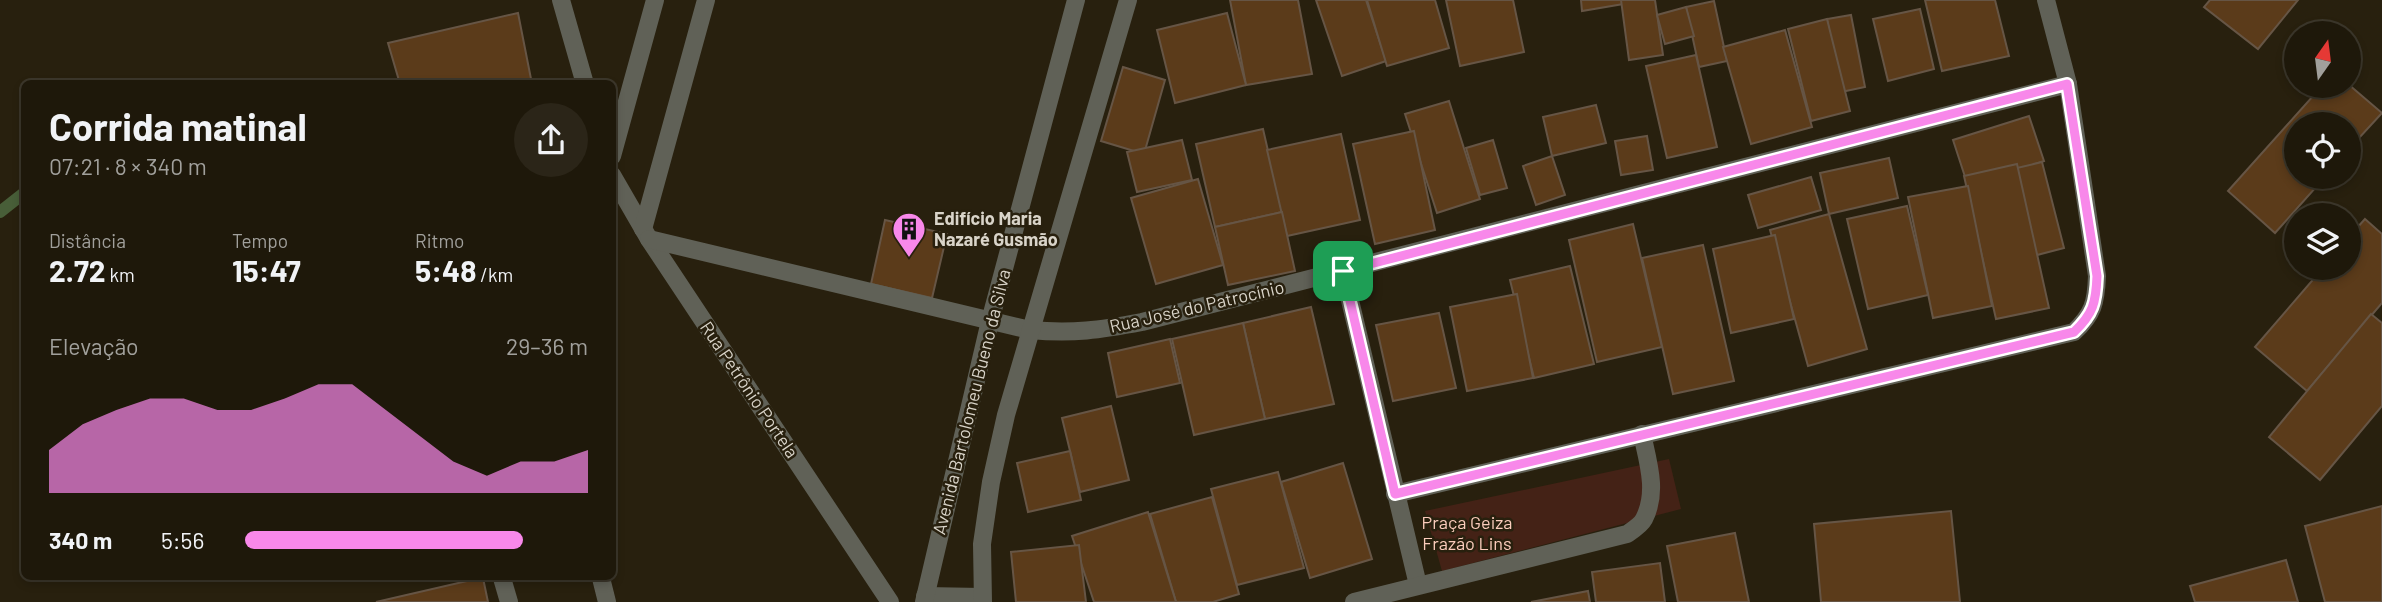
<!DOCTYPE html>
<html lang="pt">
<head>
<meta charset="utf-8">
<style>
	body { margin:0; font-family:Barlow,sans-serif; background:#2b2518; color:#f1f3f6; height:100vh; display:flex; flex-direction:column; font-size:26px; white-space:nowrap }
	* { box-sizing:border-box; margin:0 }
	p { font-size:23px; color:#a1a09c }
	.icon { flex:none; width:38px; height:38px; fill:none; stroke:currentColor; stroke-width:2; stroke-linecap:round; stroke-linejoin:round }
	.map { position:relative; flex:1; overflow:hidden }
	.panel { position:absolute; left:21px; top:80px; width:595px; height:500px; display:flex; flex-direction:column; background:#1e180a; border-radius:10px; box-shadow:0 4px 10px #0003,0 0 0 2px #3c372b }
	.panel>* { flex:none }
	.needle { width:46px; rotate:14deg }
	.buttons { position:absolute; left:2284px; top:21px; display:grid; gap:14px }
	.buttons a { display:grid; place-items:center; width:77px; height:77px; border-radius:50%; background:#1e180a; box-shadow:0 4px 10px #0003,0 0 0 2px #3c372b; font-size:35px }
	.pin { position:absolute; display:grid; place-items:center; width:60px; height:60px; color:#fff; margin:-30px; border-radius:14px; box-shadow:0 4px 10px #0006 }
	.round { display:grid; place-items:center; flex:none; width:74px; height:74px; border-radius:37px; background:#2b2518 }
	.overview { display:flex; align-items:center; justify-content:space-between; height:119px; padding:0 28px }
	h1 { font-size:38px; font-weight:700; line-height:52px }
	.stats { display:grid; grid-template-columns:repeat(3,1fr); gap:10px; height:119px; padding:7px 28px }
	.stats div { display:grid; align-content:center }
	.stats b { font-size:30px; font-weight:700 }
	.stats small { font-size:19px; font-weight:400 }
	.stats p { font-size:19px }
	.chart { height:196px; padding:14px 28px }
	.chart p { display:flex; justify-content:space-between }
	.chart svg { width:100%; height:126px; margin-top:7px; fill:#f888ea; opacity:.7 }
	ul { padding:0 28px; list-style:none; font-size:23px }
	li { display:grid; grid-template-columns:112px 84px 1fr; align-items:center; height:52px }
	li i { height:18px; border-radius:9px; background:#f888ea }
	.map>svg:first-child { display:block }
	.green { fill:#442216 }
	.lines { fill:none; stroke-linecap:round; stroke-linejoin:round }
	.stream { stroke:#485e38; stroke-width:12 }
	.building { fill:#5b3b1a; stroke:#665545; stroke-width:2 }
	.minor { stroke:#606157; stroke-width:18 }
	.tertiary { stroke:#606157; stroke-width:18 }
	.route-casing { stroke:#fff; stroke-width:14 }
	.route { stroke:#f888ea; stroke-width:9 }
	.labels { text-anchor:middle; stroke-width:5; stroke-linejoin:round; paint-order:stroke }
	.poi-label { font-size:18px; font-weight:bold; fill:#d9d4c9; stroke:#28200e; text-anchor:start }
	.street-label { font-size:18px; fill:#d9d4c9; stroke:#28200e }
	.park-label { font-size:18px; fill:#fbcdbc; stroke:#28200e }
</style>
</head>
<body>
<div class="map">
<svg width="2382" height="602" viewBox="0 0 2382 602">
	<rect width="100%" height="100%" fill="#28200e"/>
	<polygon class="green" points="1669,459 1681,509 1442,571 1425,511"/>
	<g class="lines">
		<polyline class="stream" points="0,212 24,193"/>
	</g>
	<g class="building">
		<polygon points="1230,0 1298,0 1312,74 1246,85"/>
		<polygon points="1316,0 1366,0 1386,61 1342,76"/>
		<polygon points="1367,0 1435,0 1449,48 1387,66"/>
		<polygon points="1446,0 1513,0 1524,52 1460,66"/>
		<polygon points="1581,0 1647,0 1582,11"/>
		<polygon points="1621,0 1655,0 1663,55 1629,60"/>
		<polygon points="1925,0 1995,0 2009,56 1942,71"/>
		<polygon points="2210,0 2298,0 2258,49 2204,7"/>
		<polygon points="1714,1 1727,61 1699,67 1686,7"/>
		<polygon points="1686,7 1694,36 1665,44 1657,15"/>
		<polygon points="1920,9 1934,69 1888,81 1873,19"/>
		<polygon points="518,13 532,84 400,84 388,43"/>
		<polygon points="1227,13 1246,85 1175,103 1157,30"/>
		<polygon points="1851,15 1865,87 1841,92 1827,19"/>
		<polygon points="1827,19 1850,111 1811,121 1788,29"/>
		<polygon points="1785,30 1812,127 1751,144 1723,47"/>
		<polygon points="1696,55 1717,147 1667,158 1646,66"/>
		<polygon points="1123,67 1165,80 1144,154 1101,141"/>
		<polygon points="2348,84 2382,113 2348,150 2348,124 2296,124 2296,177 2325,177 2275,233 2228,191 2322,86 2348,86"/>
		<polygon points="1449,101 1480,199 1437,213 1405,114"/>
		<polygon points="1596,105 1606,143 1552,156 1543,117"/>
		<polygon points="2029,116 2044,161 1968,186 1953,140"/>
		<polygon points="1263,129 1282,212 1215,227 1196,144"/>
		<polygon points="1414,131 1435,230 1375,244 1353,144"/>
		<polygon points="1341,134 1360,220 1287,236 1267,150"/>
		<polygon points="1647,136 1653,170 1621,175 1615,141"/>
		<polygon points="1182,140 1192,180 1137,192 1127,152"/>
		<polygon points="1493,140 1507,188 1480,195 1466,148"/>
		<polygon points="1552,156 1565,195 1536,205 1523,166"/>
		<polygon points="1889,158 1898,198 1829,214 1820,173"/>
		<polygon points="2042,162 2064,248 2022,259 2000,172"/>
		<polygon points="2017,164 2049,308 1996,319 1964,176"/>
		<polygon points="1811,177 1821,210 1758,228 1748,195"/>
		<polygon points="1198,179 1223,265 1156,284 1131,198"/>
		<polygon points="1968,186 1992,306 1933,318 1908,197"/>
		<polygon points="1907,206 1928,295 1868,309 1847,219"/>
		<polygon points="1282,212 1295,271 1228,285 1215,227"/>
		<polygon points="1829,214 1867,349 1808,366 1770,230"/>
		<polygon points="2365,219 2382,234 2382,303 2307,391 2255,347 2323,268 2348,268 2348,238"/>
		<polygon points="885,220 947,234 932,298 871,284"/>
		<polygon points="1633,224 1662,347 1597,362 1569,240"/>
		<polygon points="1775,235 1794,319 1731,333 1713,249"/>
		<polygon points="1703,245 1734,381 1673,394 1642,258"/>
		<polygon points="1570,266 1594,364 1534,378 1510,280"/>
		<polygon points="1517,294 1533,378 1467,391 1450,307"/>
		<polygon points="1311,307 1334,404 1265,419 1243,323"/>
		<polygon points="1439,313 1456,388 1393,401 1376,325"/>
		<polygon points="2371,314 2382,323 2382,406 2320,480 2269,437"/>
		<polygon points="1243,323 1265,419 1194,435 1172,339"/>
		<polygon points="1170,339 1180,383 1117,397 1108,353"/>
		<polygon points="1111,406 1129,480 1080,492 1062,418"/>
		<polygon points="1070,451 1081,500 1028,512 1017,463"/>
		<polygon points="1343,463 1372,559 1310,578 1281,482"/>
		<polygon points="1278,472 1304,568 1237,585 1211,489"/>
		<polygon points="1212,497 1239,594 1213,602 1176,602 1150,514"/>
		<polygon points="2382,506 2382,602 2325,602 2305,526"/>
		<polygon points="1951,511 1960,602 1821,602 1814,524"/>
		<polygon points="1148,512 1176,602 1094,602 1072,536"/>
		<polygon points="1735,533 1749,602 1678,602 1667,546"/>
		<polygon points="1079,545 1086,602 1016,602 1011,552"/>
		<polygon points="2286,560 2298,602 2195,602 2190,586"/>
		<polygon points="1660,563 1665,602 1596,602 1592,572"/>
		<polygon points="480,578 483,578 488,602 376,602"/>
		<polygon points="1588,591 1590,602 1531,602"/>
	</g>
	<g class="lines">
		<g class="minor">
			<polyline points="561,0 585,84"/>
			<polyline points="612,156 655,0"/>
			<polyline points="612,175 649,239 890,602"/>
			<polyline points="643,229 706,0"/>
			<path d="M649,239L1030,330C1073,334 1100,330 1142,322L2068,84"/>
			<polyline points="1343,271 1418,585"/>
			<path d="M1395,494L2074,332C2093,314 2096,303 2097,276L2068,84L2046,0"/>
			<polyline points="502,578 509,602"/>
			<polyline points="601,578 607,602"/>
			<path d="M1354,602L1627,534C1633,530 1641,525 1644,519C1658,492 1648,462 1642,434"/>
		</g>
		<g class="tertiary">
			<polyline points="925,596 982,597"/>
			<polyline points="924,602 990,321 1076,0"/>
			<polyline points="983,602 982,544 991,482 1006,415 1128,0"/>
		</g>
	</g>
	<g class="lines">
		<defs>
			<path id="route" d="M2067,84L2097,276C2096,303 2093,314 2074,332L1395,494L1343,271Z"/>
		</defs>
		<use href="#route" class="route-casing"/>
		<use href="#route" class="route"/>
	</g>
	<defs>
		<symbol id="building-pin" viewBox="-11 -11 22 30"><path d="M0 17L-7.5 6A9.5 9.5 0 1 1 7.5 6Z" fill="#f888ea" stroke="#28200e"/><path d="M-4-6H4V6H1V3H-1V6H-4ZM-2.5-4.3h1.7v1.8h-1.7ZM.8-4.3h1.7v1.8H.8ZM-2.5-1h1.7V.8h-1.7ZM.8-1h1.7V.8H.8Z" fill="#111"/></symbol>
	</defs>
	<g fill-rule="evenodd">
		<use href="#building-pin" x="890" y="210" width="38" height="52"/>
	</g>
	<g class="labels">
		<g class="poi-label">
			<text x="934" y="225">Edifício Maria<tspan x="934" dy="21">Nazaré Gusmão</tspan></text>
		</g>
		<g class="street-label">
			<text transform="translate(1197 307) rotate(-13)" y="6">Rua José do Patrocínio</text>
			<text transform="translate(749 390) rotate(56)" y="6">Rua Petrônio Portela</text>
			<text transform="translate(972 402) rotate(-76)" y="6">Avenida Bartolomeu Bueno da Silva</text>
		</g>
		<g class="park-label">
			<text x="1467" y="529">Praça Geiza<tspan x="1467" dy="21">Frazão Lins</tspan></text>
		</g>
	</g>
</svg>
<div class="buttons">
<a><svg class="needle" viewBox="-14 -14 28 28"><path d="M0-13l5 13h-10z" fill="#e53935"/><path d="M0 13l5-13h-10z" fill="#a1a09c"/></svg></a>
<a><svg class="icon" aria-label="locate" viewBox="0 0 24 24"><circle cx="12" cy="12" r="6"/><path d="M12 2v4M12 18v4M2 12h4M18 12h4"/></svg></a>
<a><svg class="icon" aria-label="layers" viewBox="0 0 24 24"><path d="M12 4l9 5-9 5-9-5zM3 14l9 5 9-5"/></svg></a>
</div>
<div class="pin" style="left:1343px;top:271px;background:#1e9e55"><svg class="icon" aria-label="arrive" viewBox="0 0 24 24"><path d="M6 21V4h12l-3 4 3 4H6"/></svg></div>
<section class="panel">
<div class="overview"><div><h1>Corrida matinal</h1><p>07:21 · 8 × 340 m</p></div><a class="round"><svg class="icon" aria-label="share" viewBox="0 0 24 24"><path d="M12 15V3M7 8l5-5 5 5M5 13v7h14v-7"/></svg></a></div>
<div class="stats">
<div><p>Distância</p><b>2.72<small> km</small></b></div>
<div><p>Tempo</p><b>15:47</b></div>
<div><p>Ritmo</p><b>5:48<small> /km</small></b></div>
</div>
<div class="chart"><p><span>Elevação</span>29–36 m</p>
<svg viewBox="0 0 160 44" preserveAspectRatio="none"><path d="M0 44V29L10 20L20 15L30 11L40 11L50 15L60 15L70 11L80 6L90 6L100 15L110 24L120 33L130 38L140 33L150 33L160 29V44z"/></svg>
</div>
<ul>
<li><b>340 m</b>5:56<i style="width:81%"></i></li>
</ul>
</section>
</div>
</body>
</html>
